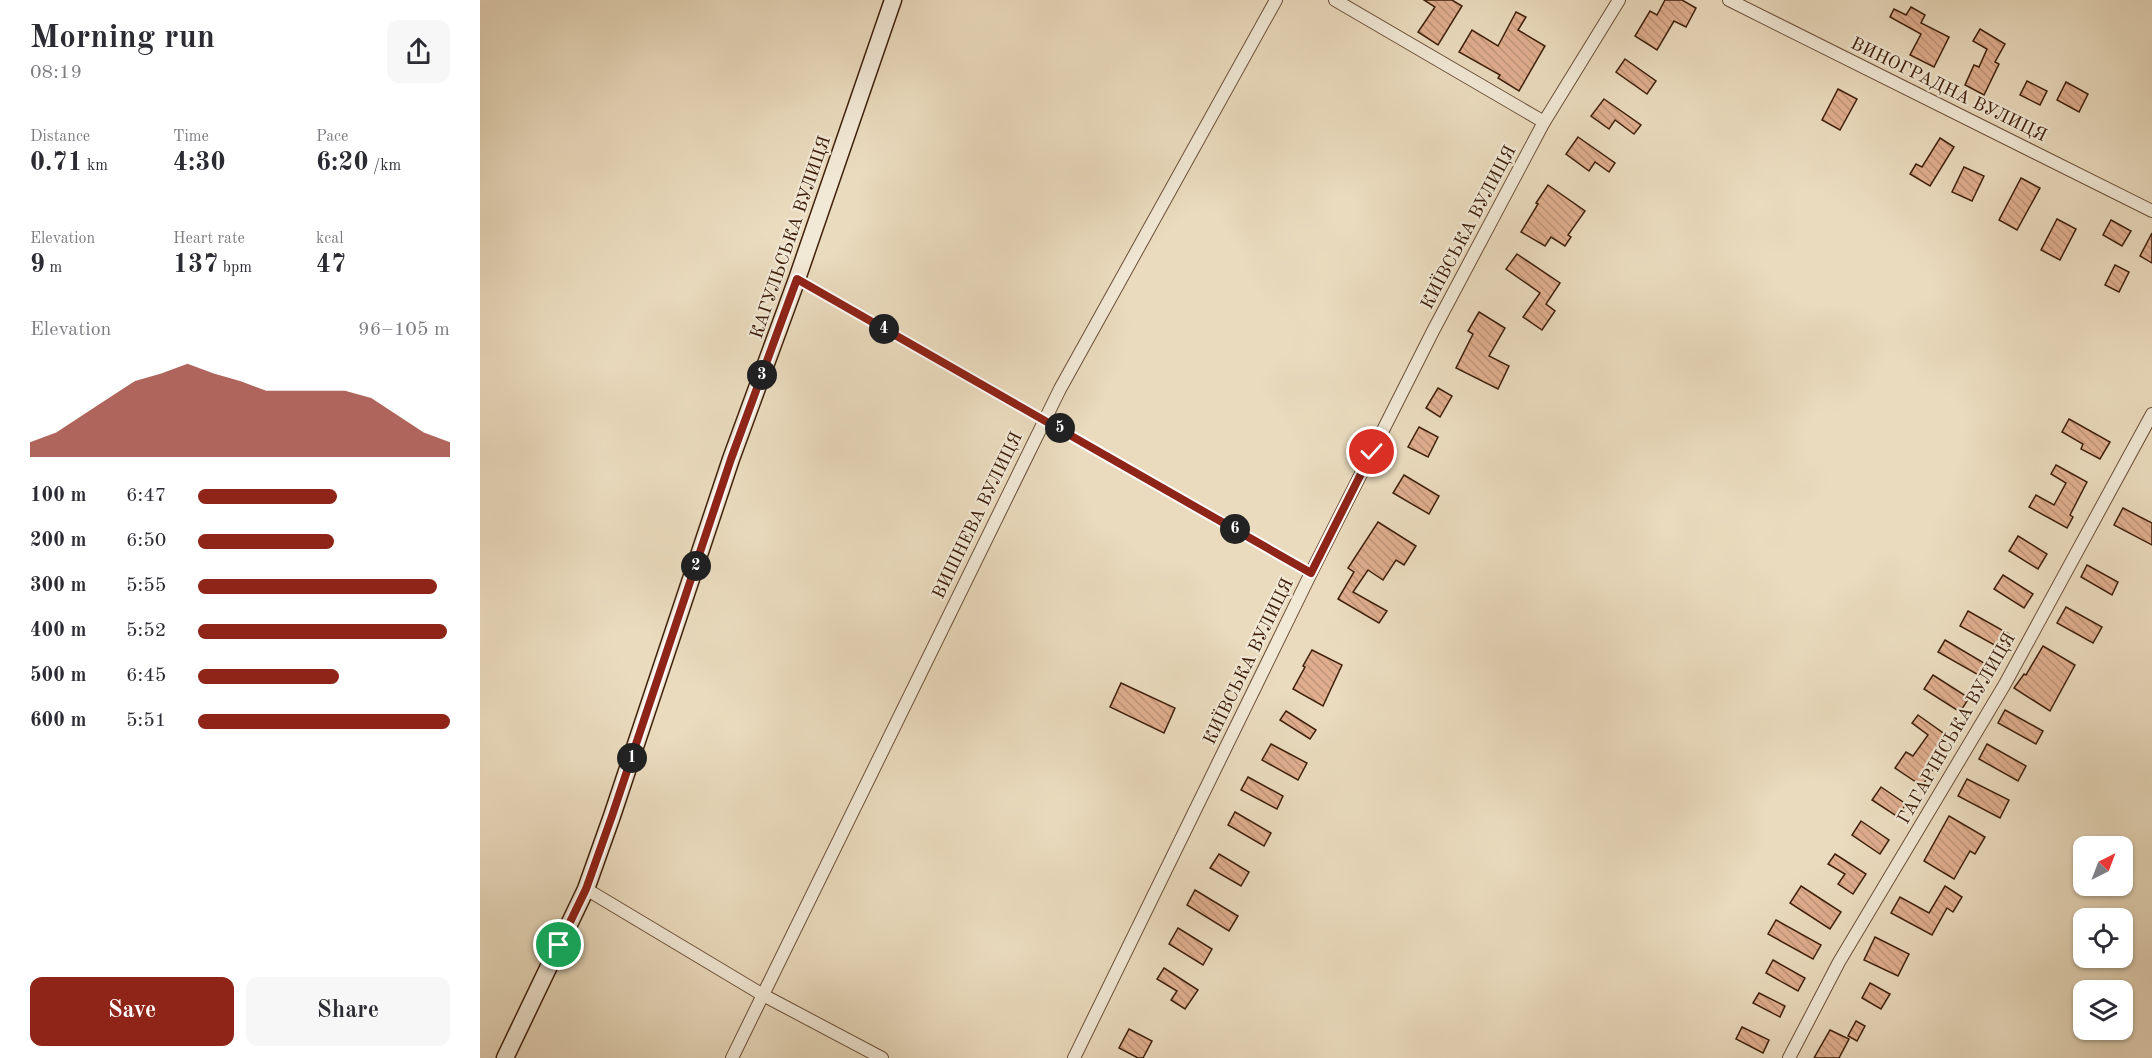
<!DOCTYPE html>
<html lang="en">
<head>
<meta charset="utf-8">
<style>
	body { margin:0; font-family:"Old Standard TT",serif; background:#f7f7f7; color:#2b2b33; height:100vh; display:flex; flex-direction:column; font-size:22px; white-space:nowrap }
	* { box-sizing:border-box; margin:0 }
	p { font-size:20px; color:#7c7c81 }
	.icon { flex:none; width:33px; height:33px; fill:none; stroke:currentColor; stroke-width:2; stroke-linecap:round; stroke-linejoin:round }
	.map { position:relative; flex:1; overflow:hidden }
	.details { display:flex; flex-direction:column; background:#fff; width:480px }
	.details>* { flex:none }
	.needle { width:39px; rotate:42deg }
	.buttons { position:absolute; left:1593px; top:836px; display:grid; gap:12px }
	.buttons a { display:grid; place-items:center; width:60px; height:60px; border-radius:12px; background:#fff; box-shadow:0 2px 4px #0004; font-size:30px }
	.pin { position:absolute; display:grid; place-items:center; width:51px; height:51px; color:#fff; margin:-26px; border:3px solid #fff; border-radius:50%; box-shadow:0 2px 6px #0007 }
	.km { position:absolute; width:30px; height:30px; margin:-15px; border-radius:50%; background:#222; color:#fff; font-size:16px; line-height:30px; text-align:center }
	.round { display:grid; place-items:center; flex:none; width:63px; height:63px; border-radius:12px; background:#f7f7f7 }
	.headline { display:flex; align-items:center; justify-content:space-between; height:102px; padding:0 30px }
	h1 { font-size:33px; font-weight:600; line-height:45px }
	.stats { display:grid; grid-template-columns:repeat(3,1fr); gap:9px; height:102px; padding:6px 30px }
	.stats div { display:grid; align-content:center }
	.stats b { font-size:26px; font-weight:600 }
	.stats small { font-size:16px; font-weight:400 }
	.stats p { font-size:16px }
	.chart { height:168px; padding:12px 30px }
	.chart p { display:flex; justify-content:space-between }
	.chart svg { width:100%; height:108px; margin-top:6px; fill:#8f2418; opacity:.7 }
	.button { display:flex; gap:12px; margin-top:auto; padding:12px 30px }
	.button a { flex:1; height:69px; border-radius:12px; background:#8f2418; color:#fff; font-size:24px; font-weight:600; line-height:69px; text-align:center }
	.button a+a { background:#f7f7f7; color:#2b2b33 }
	ul { padding:0 30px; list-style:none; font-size:20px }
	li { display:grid; grid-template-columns:96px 72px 1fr; align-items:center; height:45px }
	li i { height:15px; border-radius:8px; background:#8f2418 }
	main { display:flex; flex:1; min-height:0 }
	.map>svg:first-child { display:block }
	.building { fill:url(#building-back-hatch); stroke:#3f200b; stroke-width:1.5 }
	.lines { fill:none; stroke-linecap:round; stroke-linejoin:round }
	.lane-casing { stroke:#6a4f38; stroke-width:8 }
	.street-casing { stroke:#6a4f38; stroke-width:14 }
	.secondary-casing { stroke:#3f200b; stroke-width:19 }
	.lane { stroke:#f1e8d5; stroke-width:6 }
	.street { stroke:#f1e8d5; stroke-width:12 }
	.secondary { stroke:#f1e8d5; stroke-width:16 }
	.route-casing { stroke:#fff; stroke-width:12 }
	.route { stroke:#8f2418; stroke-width:8 }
	.labels { text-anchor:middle; stroke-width:4.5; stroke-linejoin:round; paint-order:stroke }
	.street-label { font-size:18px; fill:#3f200b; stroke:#f1e8d5 }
</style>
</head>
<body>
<main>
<section class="details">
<div class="headline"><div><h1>Morning run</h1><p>08:19</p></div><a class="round"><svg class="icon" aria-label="share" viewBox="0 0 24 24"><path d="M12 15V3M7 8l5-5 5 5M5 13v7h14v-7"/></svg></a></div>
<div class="stats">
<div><p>Distance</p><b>0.71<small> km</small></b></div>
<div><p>Time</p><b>4:30</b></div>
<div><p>Pace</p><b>6:20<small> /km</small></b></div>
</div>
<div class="stats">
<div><p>Elevation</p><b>9<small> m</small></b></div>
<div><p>Heart rate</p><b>137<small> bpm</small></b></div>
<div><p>kcal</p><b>47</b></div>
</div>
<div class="chart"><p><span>Elevation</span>96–105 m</p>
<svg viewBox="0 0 160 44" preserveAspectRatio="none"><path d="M0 44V38L10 34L20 27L30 20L40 13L50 10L60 6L70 10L80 13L90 17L100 17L110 17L120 17L130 20L140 27L150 34L160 38V44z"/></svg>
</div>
<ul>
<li><b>100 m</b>6:47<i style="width:55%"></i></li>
<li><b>200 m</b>6:50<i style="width:54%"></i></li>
<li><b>300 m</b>5:55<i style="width:95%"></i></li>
<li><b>400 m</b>5:52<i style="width:99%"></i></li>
<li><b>500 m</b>6:45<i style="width:56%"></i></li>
<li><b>600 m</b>5:51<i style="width:100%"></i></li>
</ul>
<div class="button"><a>Save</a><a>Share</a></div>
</section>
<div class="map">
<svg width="1672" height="1058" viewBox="0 0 1672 1058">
	<defs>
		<pattern id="building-back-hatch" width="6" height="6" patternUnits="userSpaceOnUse" patternTransform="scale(1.5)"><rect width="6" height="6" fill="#e0ae8f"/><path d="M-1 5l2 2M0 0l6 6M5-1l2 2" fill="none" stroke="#c1957a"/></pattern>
	</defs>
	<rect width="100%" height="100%" fill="#eadbbe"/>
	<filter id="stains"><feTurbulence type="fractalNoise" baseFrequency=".00333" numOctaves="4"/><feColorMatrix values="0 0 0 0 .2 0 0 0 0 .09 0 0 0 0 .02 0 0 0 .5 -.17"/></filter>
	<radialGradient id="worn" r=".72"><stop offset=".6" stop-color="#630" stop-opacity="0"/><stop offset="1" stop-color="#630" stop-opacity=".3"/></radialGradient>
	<g class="building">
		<polygon points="944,0 972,0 982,6 958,45 938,32 955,7"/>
		<polygon points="1185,0 1202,0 1216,8 1206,27 1194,21 1177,50 1155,36 1170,11 1177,15"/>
		<polygon points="1431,7 1445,15 1441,23 1469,37 1454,67 1430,55 1441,34 1410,17 1414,9 1426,15"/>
		<polygon points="1036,12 1046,17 1038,30 1065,46 1039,91 1018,78 1020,75 979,52 992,30 1018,46"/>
		<polygon points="1500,29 1525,44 1515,62 1519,64 1504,95 1485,85 1494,65 1499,67 1507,49 1493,41"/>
		<polygon points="1145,59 1176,81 1167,94 1136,72"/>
		<polygon points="1547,81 1567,91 1560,105 1540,95"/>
		<polygon points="1586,82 1608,94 1599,112 1577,100"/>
		<polygon points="1358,89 1377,99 1360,130 1342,120"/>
		<polygon points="1124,99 1161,125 1154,134 1135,120 1129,129 1111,116"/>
		<polygon points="1098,137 1135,163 1129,172 1115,162 1109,171 1086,154"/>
		<polygon points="1460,138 1474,147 1450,186 1430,174 1436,164 1442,167"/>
		<polygon points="1484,167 1504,176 1492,201 1472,192"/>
		<polygon points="1541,178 1560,188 1537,230 1519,220"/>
		<polygon points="1068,185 1105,211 1088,235 1091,237 1085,246 1071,237 1065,246 1041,232 1058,204 1056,203"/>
		<polygon points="1577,219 1596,229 1580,260 1561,250"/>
		<polygon points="1631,220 1651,231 1642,246 1623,235"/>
		<polygon points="1672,233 1672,263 1660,256"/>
		<polygon points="1037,254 1080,283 1066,304 1075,311 1062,330 1043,317 1060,293 1026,269"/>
		<polygon points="1635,265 1649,272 1639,292 1625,285"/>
		<polygon points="999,312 1025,328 1009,356 1029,366 1018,389 976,368 993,334 988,331"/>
		<polygon points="958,388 972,396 960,417 946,408"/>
		<polygon points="1589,419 1630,442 1620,459 1601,449 1603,444 1582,432"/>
		<polygon points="939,427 958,437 948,457 928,447"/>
		<polygon points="1576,465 1607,482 1590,515 1593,517 1587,528 1549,507 1556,495 1574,505 1586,483 1571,474"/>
		<polygon points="924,475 959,496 949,514 913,493"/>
		<polygon points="1643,508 1672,523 1672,545 1634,525"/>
		<polygon points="898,522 936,546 924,565 916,560 903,580 888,570 873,592 907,611 899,623 858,599 874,572 868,568"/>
		<polygon points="1538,536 1567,554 1558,569 1529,551"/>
		<polygon points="1607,565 1638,582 1632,595 1601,577"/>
		<polygon points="1523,575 1553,594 1544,608 1514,589"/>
		<polygon points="1586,607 1622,627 1613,643 1577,623"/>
		<polygon points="1488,611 1529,634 1520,648 1480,626"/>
		<polygon points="1465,640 1509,666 1502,677 1458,652"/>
		<polygon points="1563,646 1595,665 1570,711 1534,688 1544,674 1546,675"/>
		<polygon points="832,650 862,665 843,706 813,689 825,667 823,666"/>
		<polygon points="1453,675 1489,698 1480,712 1444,689"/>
		<polygon points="641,683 695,708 684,733 630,707"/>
		<polygon points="1525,710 1563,731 1556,744 1518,723"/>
		<polygon points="806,711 836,730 830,739 800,720"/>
		<polygon points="1438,715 1466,735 1446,765 1453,769 1442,786 1415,768 1426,752 1433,756 1448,735 1432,723"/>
		<polygon points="791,744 827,763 818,780 782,760"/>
		<polygon points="1507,744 1546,766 1538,781 1499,759"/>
		<polygon points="768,777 803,796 797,809 761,790"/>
		<polygon points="1487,779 1529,800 1520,818 1478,796"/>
		<polygon points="1401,787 1426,804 1418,817 1392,800"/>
		<polygon points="755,812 791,833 784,846 748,825"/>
		<polygon points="1469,816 1505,837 1495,854 1490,851 1474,879 1444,861"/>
		<polygon points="1381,821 1409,840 1400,854 1372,835"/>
		<polygon points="739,854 769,872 761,886 730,868"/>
		<polygon points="1355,854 1386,874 1373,894 1358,884 1365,874 1348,864"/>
		<polygon points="1321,886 1361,912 1350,929 1310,903"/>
		<polygon points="1465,886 1482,897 1473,912 1467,908 1452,935 1411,913 1420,897 1449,913"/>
		<polygon points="715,890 758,916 749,931 707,905"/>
		<polygon points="1296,920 1341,945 1333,959 1288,934"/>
		<polygon points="698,928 732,949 723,965 689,944"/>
		<polygon points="1395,937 1429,954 1418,976 1384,960"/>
		<polygon points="1293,960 1325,978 1318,991 1286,973"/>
		<polygon points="684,968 718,990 705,1009 691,1000 697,991 677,979"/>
		<polygon points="1390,983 1410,994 1401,1009 1382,998"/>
		<polygon points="1279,993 1305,1006 1300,1017 1273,1003"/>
		<polygon points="1376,1021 1385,1026 1377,1041 1368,1036"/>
		<polygon points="1262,1027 1289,1040 1283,1053 1256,1039"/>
		<polygon points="649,1029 672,1041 663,1058 658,1058 639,1048"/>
		<polygon points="1350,1030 1369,1039 1359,1058 1334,1058"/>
	</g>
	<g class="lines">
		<defs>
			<polyline id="lane" points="318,280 831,573"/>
			<g id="street">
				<polyline points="855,0 1064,122"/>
				<polyline points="1249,0 1672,211"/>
				<polyline points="106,889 283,995 402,1058"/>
				<polyline points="252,1058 580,389 796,0"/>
				<polyline points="594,1058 831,573 953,331 1064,122 1139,0"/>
				<polyline points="1309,1058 1359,962 1525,684 1672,414"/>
			</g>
			<polyline id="secondary" points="25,1058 106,889 132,816 251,459 317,279 413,0"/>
		</defs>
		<use href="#lane" class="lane-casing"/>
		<use href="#street" class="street-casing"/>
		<use href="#secondary" class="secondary-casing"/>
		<use href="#lane" class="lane"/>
		<use href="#street" class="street"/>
		<use href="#secondary" class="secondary"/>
	</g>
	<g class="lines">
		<defs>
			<polyline id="route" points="79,945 106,889 132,816 251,459 317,279 831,573 892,452"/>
		</defs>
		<use href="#route" class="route-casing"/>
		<use href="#route" class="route"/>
	</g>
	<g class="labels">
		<g class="street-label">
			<text transform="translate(1469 89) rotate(26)" y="6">ВИНОГРАДНА ВУЛИЦЯ</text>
			<text transform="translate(988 227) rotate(-62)" y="6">КИЇВСЬКА ВУЛИЦЯ</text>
			<text transform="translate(310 237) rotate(-71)" y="6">КАГУЛЬСЬКА ВУЛИЦЯ</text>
			<text transform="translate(497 515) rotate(-64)" y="6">ВИШНЕВА ВУЛИЦЯ</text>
			<text transform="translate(768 661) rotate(-64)" y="6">КИЇВСЬКА ВУЛИЦЯ</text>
			<text transform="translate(1476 728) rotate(-60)" y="6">ГАГАРІНСЬКА ВУЛИЦЯ</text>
		</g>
	</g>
	<rect width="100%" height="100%" filter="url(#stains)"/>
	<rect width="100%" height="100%" fill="url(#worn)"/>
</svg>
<div class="buttons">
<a><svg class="needle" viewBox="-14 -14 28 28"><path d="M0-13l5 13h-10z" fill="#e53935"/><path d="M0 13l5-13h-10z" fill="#7c7c81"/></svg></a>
<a><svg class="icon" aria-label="locate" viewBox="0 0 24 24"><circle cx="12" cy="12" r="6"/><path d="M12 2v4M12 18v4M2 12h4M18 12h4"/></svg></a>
<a><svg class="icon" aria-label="layers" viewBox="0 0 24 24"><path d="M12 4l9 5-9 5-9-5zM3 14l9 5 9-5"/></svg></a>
</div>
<div class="pin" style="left:79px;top:945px;background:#1e9e55"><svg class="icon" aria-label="arrive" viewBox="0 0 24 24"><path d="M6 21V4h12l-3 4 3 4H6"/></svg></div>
<div class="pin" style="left:892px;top:452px;background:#d93025"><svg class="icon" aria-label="check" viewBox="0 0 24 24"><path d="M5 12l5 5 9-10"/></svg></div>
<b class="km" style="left:152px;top:758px">1</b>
<b class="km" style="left:216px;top:566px">2</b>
<b class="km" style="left:282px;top:375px">3</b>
<b class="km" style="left:404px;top:329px">4</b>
<b class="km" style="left:580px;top:428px">5</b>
<b class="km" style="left:755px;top:529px">6</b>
</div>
</main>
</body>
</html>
